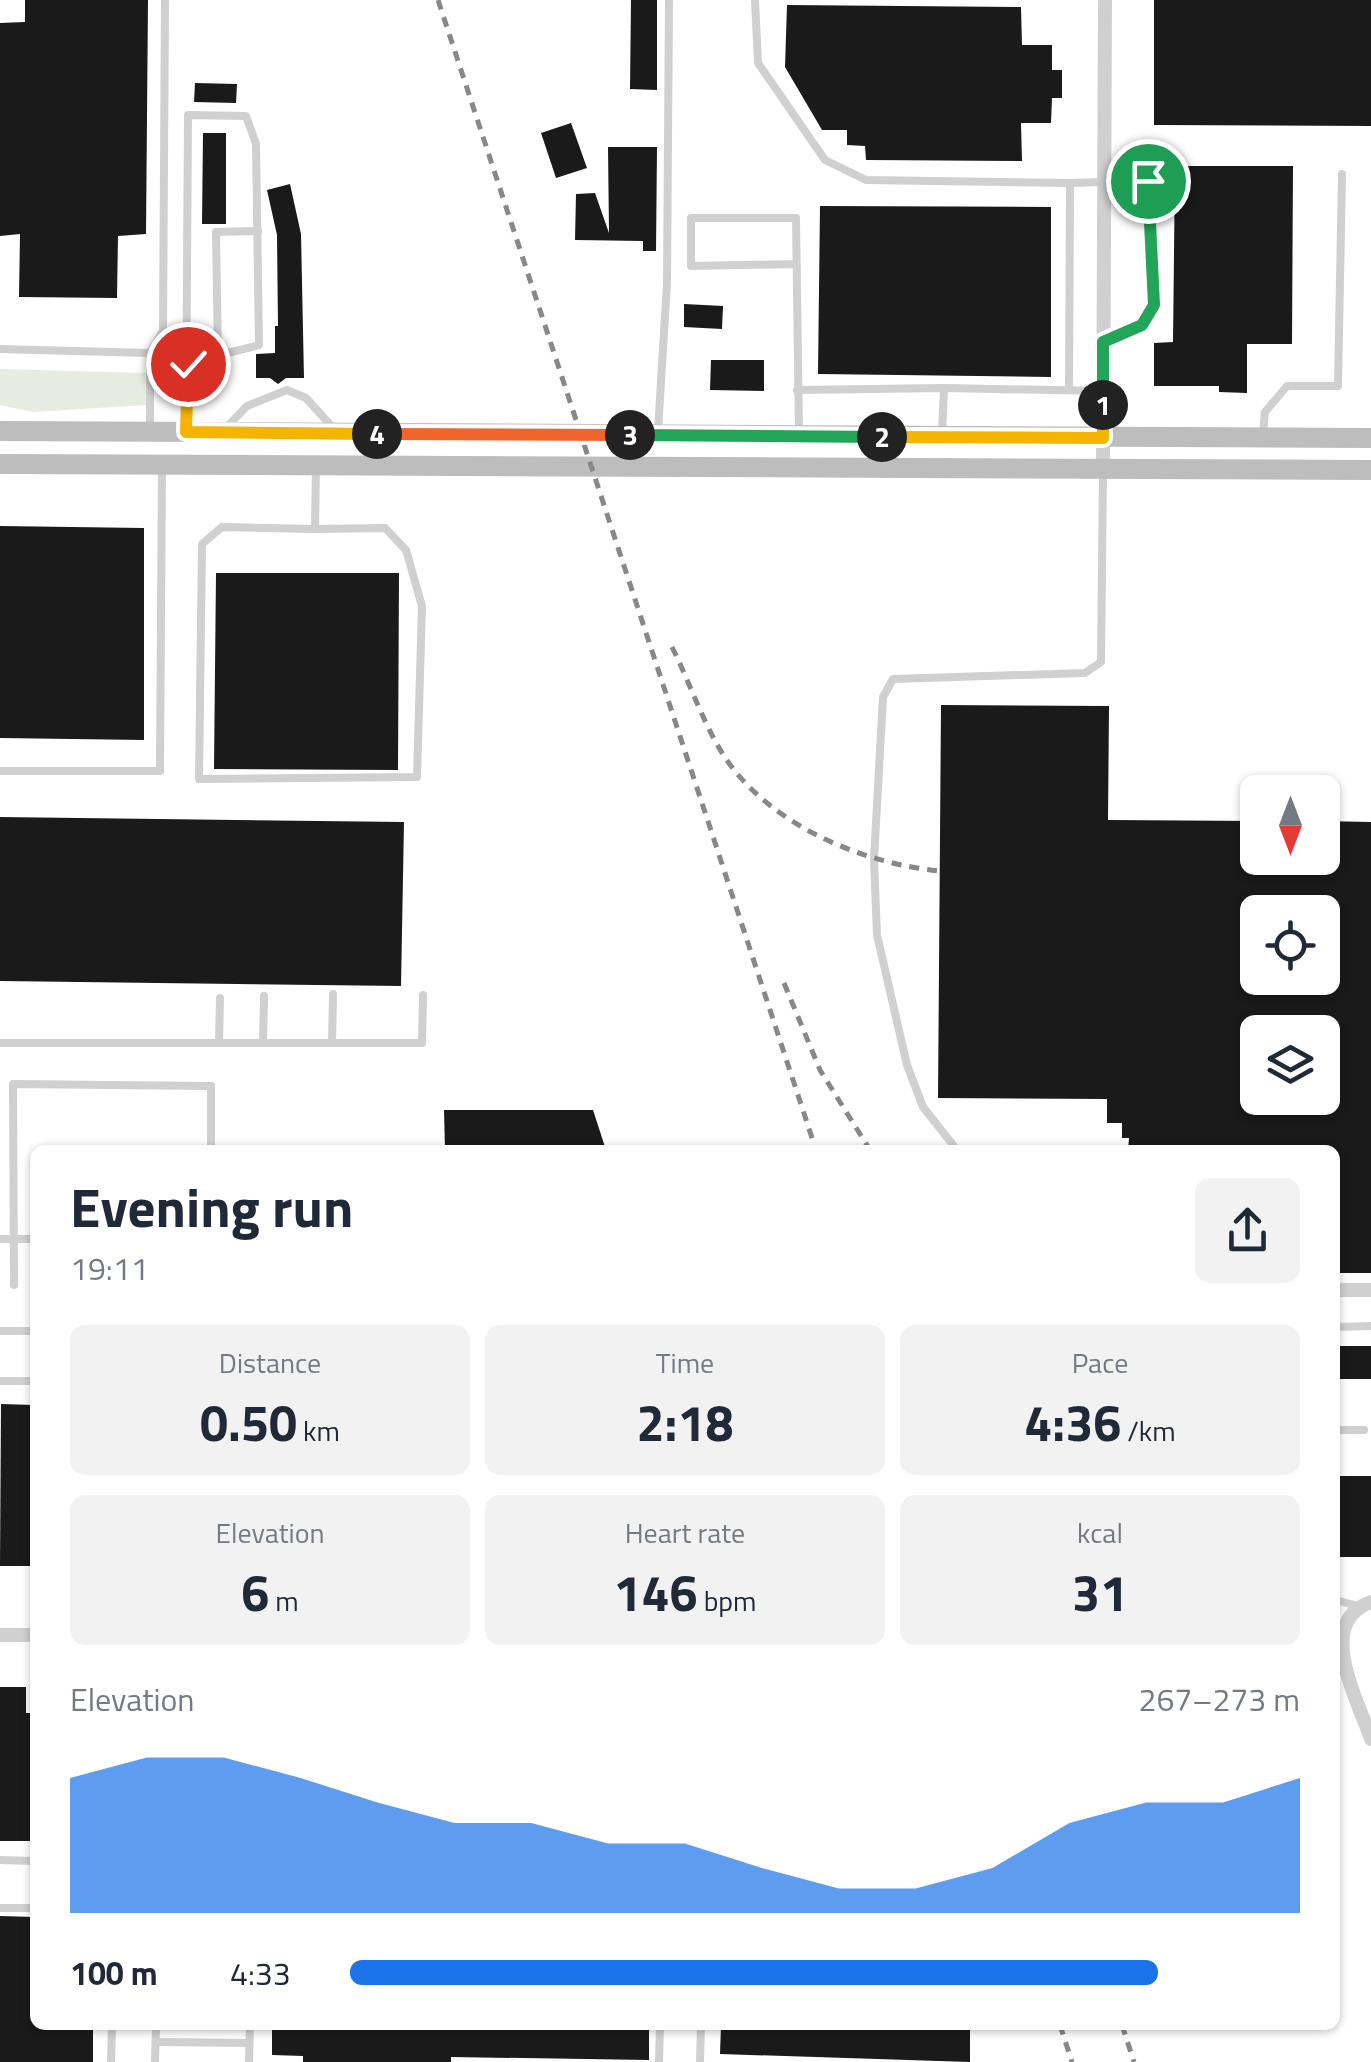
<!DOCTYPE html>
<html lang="en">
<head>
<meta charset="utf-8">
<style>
	body { margin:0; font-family:"Titillium Web",sans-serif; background:#f2f2f3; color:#1f2937; height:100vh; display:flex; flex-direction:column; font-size:38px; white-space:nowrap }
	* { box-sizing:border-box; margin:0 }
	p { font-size:32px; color:#747a83 }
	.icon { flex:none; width:55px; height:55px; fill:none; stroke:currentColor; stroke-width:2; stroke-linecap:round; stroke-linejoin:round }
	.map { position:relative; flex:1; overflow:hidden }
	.details { position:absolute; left:30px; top:1145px; width:1310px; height:885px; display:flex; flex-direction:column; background:#fff; border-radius:15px; box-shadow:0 2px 8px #0004 }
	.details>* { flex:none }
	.needle { width:65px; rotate:180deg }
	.controls { position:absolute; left:1240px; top:775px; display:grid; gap:20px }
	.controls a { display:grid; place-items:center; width:100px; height:100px; border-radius:15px; background:#fff; box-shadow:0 2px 8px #0004; font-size:50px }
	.pin { position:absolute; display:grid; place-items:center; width:85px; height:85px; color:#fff; margin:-42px; border:5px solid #fff; border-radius:50%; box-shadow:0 2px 10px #0007 }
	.km { position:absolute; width:50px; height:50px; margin:-25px; border-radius:50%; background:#222; color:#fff; font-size:28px; line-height:50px; text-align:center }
	.round { display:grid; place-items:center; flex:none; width:105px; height:105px; border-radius:15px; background:#f2f2f3 }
	.summary { display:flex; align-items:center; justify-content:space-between; height:170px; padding:0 40px }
	h1 { font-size:55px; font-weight:700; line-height:75px }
	.stats { display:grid; grid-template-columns:repeat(3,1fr); gap:15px; height:170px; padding:10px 40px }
	.stats div { display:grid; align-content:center; border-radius:15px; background:#f2f2f3; text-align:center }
	.stats b { font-size:50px; font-weight:700 }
	.stats small { font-size:28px; font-weight:400 }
	.stats p { font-size:28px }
	.chart { height:280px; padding:20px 40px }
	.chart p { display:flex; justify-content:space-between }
	.chart svg { width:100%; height:180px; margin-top:10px; fill:#1a73e8; opacity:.7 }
	ul { padding:0 40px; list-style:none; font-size:32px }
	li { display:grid; grid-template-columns:160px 120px 1fr; align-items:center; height:75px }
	li i { height:25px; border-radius:12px; background:#1a73e8 }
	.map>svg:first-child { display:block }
	.green { fill:#e6ecdf }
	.building { fill:#1a1a1a; fill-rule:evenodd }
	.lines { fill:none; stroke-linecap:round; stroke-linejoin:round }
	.lane { stroke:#d0d0d0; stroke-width:8 }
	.street { stroke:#d0d0d0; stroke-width:14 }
	.secondary { stroke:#bdbdbd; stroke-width:20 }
	.rail { stroke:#888; stroke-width:5; stroke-dasharray:10 8; stroke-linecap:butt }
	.split-1-casing { stroke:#fff; stroke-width:20 }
	.split-2-casing { stroke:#fff; stroke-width:20 }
	.split-3-casing { stroke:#fff; stroke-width:20 }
	.split-4-casing { stroke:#fff; stroke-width:20 }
	.split-5-casing { stroke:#fff; stroke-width:20 }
	.split-1 { stroke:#22a559; stroke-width:12 }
	.split-2 { stroke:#f5b400; stroke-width:12 }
	.split-3 { stroke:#22a559; stroke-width:12 }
	.split-4 { stroke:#f0652b; stroke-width:12 }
	.split-5 { stroke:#f5b400; stroke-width:12 }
</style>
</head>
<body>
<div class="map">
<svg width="1371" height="2062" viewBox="0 0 1371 2062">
	<rect width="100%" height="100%" fill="#fff"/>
	<polygon class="green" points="0,369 145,373 146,405 33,412 0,405"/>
	<g class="building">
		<polygon points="25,0 148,0 146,234 118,236 117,298 19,297 20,234 0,236 0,23 25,22"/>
		<polygon points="631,0 657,0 657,90 630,89"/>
		<polygon points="1154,0 1371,0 1371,126 1154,125"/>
		<polygon points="787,5 1021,7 1022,45 1052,45 1052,70 1062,70 1062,98 1052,98 1051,123 1021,123 1022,161 866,160 865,146 847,145 847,130 822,130 785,67"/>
		<polygon points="195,83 237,84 236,103 194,102"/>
		<polygon points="571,123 587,168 556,178 541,133"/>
		<polygon points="203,133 226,133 226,224 202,224"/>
		<polygon points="608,147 657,147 656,251 643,251 643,241 575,240 576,194 595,193 609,233"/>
		<polygon points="1175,166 1293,166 1292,344 1247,344 1247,393 1219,392 1219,386 1154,386 1154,343 1173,342"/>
		<polygon points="290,184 301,234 304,378 286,378 278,384 270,378 256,378 256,354 275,353 275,326 278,326 277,235 267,190"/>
		<polygon points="820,206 1051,207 1051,377 818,374"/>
		<polygon points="684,304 723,306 722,329 684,327"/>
		<polygon points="711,360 764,360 764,391 710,390"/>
		<polygon points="0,526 144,528 144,740 0,738"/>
		<polygon points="216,573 399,573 398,770 214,769"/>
		<path d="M941,705L1109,706L1108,820L1258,821V858H1322V821L1371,822V1273H1335V1150H1128L1129,1138H1122V1123H1107V1099L938,1098ZM1258,912H1322V978H1258ZM1258,1032H1322V1098H1258Z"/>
		<polygon points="0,817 404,822 401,986 0,981"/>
		<polygon points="444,1110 593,1110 606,1150 445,1150"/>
		<rect x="1335" y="1346" width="36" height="33"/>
		<polygon points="1,1404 35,1405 35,1566 0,1566"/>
		<rect x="1335" y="1476" width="36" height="81"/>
		<polygon points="0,1687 26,1687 26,1713 35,1713 35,1841 0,1841"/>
		<polygon points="0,1916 35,1917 35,2025 93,2025 93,2062 0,2062"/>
		<polygon points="272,2025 649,2025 649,2060 451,2057 451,2062 303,2062 303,2056 272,2055"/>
		<polygon points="721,2025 970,2025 970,2062 720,2054"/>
	</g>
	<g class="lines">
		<g class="lane">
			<polyline points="755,0 758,63 825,160 866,180 1070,183 1069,390"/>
			<polyline points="1070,183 1104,182"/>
			<polyline points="796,264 691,266 691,218 796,218 799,432"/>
			<polyline points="1103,342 1142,325 1153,305 1148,181 1139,174 1105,168"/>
			<polyline points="0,349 150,353 150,428"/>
			<polyline points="150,353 163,331 165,0"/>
			<polyline points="218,356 216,232 258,231"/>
			<polyline points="944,388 1103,391"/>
			<polyline points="797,390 944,388 942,434"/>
			<polyline points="186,428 188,115 246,116 256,144 259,345 188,363"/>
			<polyline points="226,428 247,406 287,390 306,398 334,429"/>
			<polyline points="658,431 667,283 669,0"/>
			<polyline points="1263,434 1265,412 1287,386 1338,386 1342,174"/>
			<polyline points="315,529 385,528 406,550 422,606 417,777 199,779 202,544 222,527 315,529 316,466"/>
			<polyline points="0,771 160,771 162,465"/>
			<polyline points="0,1043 422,1043 423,995"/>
			<polyline points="219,1043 220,998"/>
			<polyline points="263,1043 264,996"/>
			<polyline points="332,1043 333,994"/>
			<polyline points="957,1150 923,1107 907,1065 877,935 874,859 883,697 893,679 1085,673 1101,662 1103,472"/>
			<polyline points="0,1239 35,1239"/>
			<polyline points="14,1285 13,1084 211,1086 211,1150"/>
			<polyline points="1335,1327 1371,1326"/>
			<polyline points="0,1331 35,1331"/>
			<polyline points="0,1381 35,1381"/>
			<polyline points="1335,1430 1364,1430"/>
			<polyline points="1335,1600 1358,1606"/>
			<polyline points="0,1860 35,1861"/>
			<polyline points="0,1908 35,1908"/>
			<polyline points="156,2042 249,2043"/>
			<polyline points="111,2062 112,2025"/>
			<polyline points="155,2062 156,2025"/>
			<polyline points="249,2062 250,2025"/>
			<polyline points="659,2062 660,2025"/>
			<polyline points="700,2062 701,2025"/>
		</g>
		<g class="street">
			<polyline points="1103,468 1105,0"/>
			<polyline points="1335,1290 1371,1290"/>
			<path d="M1371,1602C1314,1622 1358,1700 1371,1739"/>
			<polyline points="0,1635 35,1635"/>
		</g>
		<g class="secondary">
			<polyline points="0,431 1371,438"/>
			<polyline points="0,464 1371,470"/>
		</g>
		<g class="rail">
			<polyline points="438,0 816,1150"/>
			<path d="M672,647C690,683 704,726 726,759C772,826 862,863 939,871"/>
			<polyline points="784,983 820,1070 870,1150"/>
			<polyline points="1060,2025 1072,2062"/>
			<polyline points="1122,2025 1134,2062"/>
		</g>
	</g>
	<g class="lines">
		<defs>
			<polyline id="split-1" points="1103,405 1103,342 1142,325 1154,305 1148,181"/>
			<polyline id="split-2" points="882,437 1103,438 1103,405"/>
			<polyline id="split-3" points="630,435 882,437"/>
			<polyline id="split-4" points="377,434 630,435"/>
			<polyline id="split-5" points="188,364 186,432 377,434"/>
		</defs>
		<use href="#split-1" class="split-1-casing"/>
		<use href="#split-2" class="split-2-casing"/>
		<use href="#split-3" class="split-3-casing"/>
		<use href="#split-4" class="split-4-casing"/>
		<use href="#split-5" class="split-5-casing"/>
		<use href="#split-1" class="split-1"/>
		<use href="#split-2" class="split-2"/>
		<use href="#split-3" class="split-3"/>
		<use href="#split-4" class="split-4"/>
		<use href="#split-5" class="split-5"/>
	</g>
</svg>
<div class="controls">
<a><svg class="needle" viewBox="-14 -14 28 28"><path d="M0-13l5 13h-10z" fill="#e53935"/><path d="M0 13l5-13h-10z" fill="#747a83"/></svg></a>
<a><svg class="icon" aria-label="locate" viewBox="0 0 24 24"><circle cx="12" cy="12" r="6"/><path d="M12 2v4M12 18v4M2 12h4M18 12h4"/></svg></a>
<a><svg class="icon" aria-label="layers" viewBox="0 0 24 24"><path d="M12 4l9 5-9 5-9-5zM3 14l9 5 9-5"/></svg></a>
</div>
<div class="pin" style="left:1148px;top:181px;background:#1e9e55"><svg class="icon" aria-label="arrive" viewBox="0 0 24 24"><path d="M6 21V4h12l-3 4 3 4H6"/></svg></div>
<div class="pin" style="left:188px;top:364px;background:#d93025"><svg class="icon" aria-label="check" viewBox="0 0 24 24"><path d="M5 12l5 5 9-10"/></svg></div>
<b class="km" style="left:1103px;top:405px">1</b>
<b class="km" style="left:882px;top:437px">2</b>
<b class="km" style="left:630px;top:435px">3</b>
<b class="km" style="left:377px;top:434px">4</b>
<section class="details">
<div class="summary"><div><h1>Evening run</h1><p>19:11</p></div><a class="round"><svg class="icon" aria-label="share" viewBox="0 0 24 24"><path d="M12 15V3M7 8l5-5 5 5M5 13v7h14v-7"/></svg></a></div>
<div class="stats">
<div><p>Distance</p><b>0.50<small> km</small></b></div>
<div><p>Time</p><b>2:18</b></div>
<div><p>Pace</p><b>4:36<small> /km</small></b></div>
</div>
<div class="stats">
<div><p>Elevation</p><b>6<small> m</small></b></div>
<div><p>Heart rate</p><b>146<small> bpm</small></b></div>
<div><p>kcal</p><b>31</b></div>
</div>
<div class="chart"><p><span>Elevation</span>267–273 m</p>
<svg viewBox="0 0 160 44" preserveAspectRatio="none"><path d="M0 44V11L10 6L20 6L30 11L40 17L50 22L60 22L70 27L80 27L90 33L100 38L110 38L120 33L130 22L140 17L150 17L160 11V44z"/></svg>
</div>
<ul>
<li><b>100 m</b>4:33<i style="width:85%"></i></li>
</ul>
</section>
</div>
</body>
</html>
